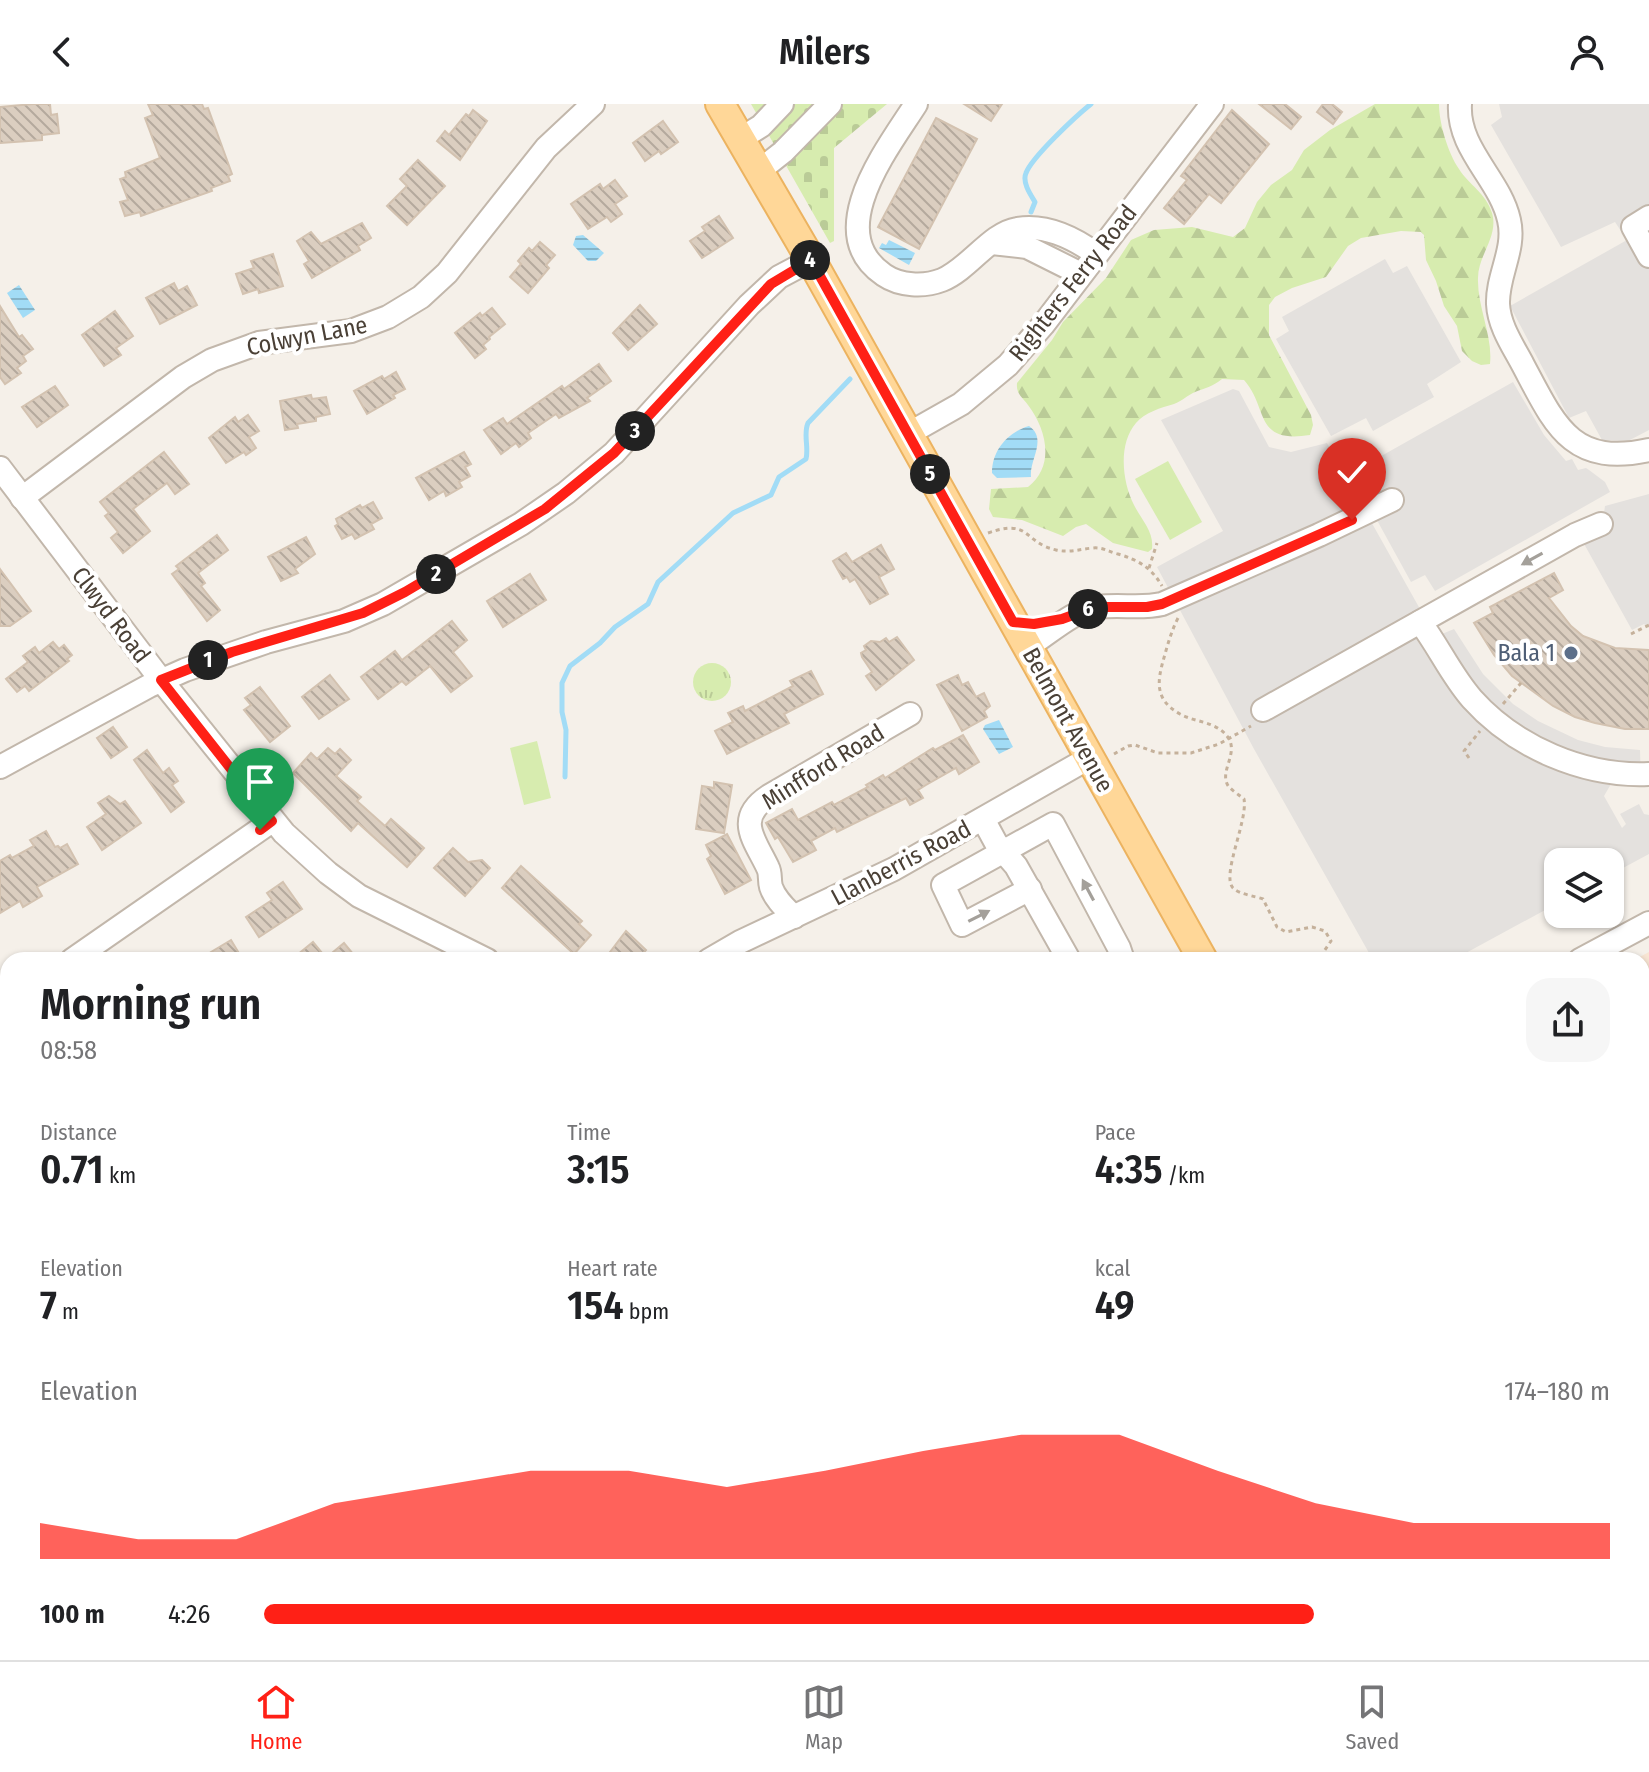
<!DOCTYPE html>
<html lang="en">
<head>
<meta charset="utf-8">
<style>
	body { margin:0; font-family:"Fira Sans Condensed",sans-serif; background:#f6f6f6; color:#202124; height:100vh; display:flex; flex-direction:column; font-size:30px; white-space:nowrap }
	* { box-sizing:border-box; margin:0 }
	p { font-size:26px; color:#757577 }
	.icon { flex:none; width:44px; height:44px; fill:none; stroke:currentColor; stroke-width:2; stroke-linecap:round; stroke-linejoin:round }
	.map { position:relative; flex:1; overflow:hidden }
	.drawer { position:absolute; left:0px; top:848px; width:1650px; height:708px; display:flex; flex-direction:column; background:#fff; border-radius:24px 24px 0 0; box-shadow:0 2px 6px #0004 }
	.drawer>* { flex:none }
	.controls { position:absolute; left:1544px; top:744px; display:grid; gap:16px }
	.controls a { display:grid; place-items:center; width:80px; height:80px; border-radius:16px; background:#fff; box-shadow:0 2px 6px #0004; font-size:40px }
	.pin { position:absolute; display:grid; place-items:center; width:68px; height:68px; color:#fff; margin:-82px -34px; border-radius:50% 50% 50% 0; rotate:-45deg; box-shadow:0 0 8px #0007 }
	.pin .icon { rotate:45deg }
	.km { position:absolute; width:40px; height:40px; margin:-20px; border-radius:50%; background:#222; color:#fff; font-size:22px; line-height:40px; text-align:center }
	.round { display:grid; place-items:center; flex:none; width:84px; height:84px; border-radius:24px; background:#f6f6f6 }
	.head { display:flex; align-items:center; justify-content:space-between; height:136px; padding:0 40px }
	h1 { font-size:44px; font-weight:600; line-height:60px }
	.figures { display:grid; grid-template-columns:repeat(3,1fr); gap:12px; height:136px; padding:8px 40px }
	.figures div { display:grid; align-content:center }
	.figures b { font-size:40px; font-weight:600 }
	.figures small { font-size:22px; font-weight:400 }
	.figures p { font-size:22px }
	.chart { height:224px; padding:16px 40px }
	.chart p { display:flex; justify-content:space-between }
	.chart svg { width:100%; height:144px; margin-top:8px; fill:#ff2016; opacity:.7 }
	ul { padding:0 40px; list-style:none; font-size:26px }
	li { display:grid; grid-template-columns:128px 96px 1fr; align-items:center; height:60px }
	li i { height:20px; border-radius:10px; background:#ff2016 }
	header { display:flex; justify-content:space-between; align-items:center; height:104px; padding:0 40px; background:#fff; font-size:36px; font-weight:600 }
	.tabs { display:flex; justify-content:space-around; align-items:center; height:112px; border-top:2px solid #e0e0e0; background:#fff; font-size:22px; color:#757577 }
	.tabs a { display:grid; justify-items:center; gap:4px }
	.tabs .on { color:#ff2016 }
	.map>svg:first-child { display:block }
	.commercial { fill:#f8e5d3 }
	.grass { fill:url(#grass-tufts) }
	.forest { fill:url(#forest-firs) }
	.cemetery { fill:url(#cemetery-stones) }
	.garden { fill:#d7ecaf }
	.parking { fill:#e4e1de }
	.water { fill:url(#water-rules) }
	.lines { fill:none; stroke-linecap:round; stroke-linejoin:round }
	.stream { stroke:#a2dcf6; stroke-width:5 }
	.building { fill:url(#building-back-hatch); stroke:#d3c2b0; stroke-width:2 }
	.minor-casing { stroke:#c2b7ab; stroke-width:26 }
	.major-casing { stroke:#ecb360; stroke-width:32 }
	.highway-casing { stroke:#e99130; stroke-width:36 }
	.path { stroke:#c5b19b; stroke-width:3; stroke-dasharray:4 4; stroke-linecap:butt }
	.minor { stroke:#fff; stroke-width:22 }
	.major { stroke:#ffd798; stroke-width:28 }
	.highway { stroke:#ffbe6a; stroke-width:32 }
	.oneway { fill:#a4a09a }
	.route-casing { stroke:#fff; stroke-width:16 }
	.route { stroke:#ff2016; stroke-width:10 }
	.service-dot { fill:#5c6f8a; stroke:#fff; stroke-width:3 }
	.labels { text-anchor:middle; stroke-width:8; stroke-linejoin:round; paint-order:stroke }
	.street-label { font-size:24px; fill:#4a4036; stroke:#fff }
	.service-label { font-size:24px; fill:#4e5e75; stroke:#fff; text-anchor:end }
</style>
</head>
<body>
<header><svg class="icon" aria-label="back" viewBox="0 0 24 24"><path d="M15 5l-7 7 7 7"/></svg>Milers<svg class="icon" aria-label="person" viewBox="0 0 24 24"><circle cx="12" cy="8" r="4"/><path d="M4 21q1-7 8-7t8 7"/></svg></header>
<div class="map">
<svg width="1649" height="1556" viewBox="0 0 1649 1556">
	<defs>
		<pattern id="grass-tufts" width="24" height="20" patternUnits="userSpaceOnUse" patternTransform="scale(2)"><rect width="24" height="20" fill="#d7ecaf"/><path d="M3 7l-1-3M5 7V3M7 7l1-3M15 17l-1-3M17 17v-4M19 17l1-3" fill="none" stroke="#bacb97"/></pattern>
		<pattern id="forest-firs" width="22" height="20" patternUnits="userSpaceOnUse" patternTransform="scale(2)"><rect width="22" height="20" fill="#d7ecaf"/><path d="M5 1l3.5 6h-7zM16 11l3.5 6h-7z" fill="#bacb97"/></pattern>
		<pattern id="cemetery-stones" width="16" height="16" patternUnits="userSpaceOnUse" patternTransform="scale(2)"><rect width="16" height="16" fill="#d7ecaf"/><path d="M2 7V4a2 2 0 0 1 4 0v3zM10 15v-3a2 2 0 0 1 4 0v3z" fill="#bacb97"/></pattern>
		<pattern id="water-rules" width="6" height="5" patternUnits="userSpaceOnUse" patternTransform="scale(2)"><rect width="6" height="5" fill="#a2dcf6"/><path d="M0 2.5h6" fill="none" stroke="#86b4c8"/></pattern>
		<pattern id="building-back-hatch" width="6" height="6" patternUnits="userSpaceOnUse" patternTransform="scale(2)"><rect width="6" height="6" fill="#dbcec0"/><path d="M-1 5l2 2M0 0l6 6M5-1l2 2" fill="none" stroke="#b4a99d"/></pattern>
	</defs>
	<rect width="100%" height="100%" fill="#f5f0e9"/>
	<g class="commercial">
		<polygon points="1649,848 1649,1383 1642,1388 1642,856 1634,856"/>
		<polygon points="673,1548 1383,1548 1370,1556 659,1556"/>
	</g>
	<circle class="grass" cx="712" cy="578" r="19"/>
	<path class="forest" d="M1375,0H1439C1439,19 1448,49 1459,65C1469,81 1486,89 1492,109C1499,132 1478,151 1478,174C1477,203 1493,231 1490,260L1481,261L1472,257L1462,247L1457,222L1444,202L1436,177L1426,156L1424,131L1421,128L1401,127L1361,134L1348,142L1326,173L1292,184L1275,193L1269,201V231L1311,311L1313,321L1310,331C1253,340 1269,304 1244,276L1222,275C1213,282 1206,284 1195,288C1188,291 1182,297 1174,300C1161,304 1145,308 1136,319C1118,340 1122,377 1134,401C1142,417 1154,427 1152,445L1148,448L1113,439L1086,420L1076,423L1063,432L1022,416L993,413L989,405L991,385L1028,383C1055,362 1047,326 1028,301C1022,293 1016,290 1017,279L1052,236L1063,218L1106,174L1131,136L1154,126L1192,123L1233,133L1245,124L1257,98L1271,81L1292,66L1304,46L1330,26Z"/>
	<polygon class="cemetery" points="751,0 887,0 834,44 834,137 830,139"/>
	<g class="garden">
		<polygon points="1168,357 1202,418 1170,436 1135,375"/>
		<polygon points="537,637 551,694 524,701 510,644"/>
	</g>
	<g class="parking">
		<polygon points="1499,0 1649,0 1649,124 1628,136 1649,154 1649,326 1628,337 1602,336 1586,307 1569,314 1510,202 1627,136 1615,118 1561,143 1491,21 1502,13"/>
		<polygon points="1385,155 1393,169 1407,162 1461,258 1427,280 1434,293 1373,327 1366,314 1331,332 1276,235 1289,227 1282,213"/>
		<polygon points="1513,278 1544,331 1566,357 1572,355 1578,366 1586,364 1589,366 1605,378 1610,388 1435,487 1425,471 1411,478 1351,369"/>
		<polygon points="1233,285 1239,287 1269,343 1291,348 1327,339 1420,505 1442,530 1454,525 1483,570 1513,600 1538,617 1578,636 1605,643 1640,646 1641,680 1611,680 1604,692 1622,724 1626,720 1620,710 1639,700 1644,710 1649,711 1649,750 1610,771 1610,758 1558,758 1558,799 1453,856 1373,856 1254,645 1157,463 1223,427 1161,316"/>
		<polygon points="1649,390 1649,524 1644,520 1632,526 1583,438 1594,431 1586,413 1604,409 1605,402"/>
		<polygon points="1642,896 1649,909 1649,1009 1642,996"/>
		<polygon points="1642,1129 1649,1141 1649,1352 1644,1355 1642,1351"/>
	</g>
	<g class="water">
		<polygon points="583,131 604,149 596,157 588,157 573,141 576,132"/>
		<polygon points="889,136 915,149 909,161 879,144 882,139 886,141"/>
		<polygon points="19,181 35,206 23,214 7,189"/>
		<path d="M1029,322C1048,335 1029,356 1031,373L997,374L992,369C992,346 1008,328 1029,322Z"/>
		<polygon points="999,616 1013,643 999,650 983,625 985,621"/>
		<polygon points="1649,1483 1649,1556 1626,1556 1625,1548 1642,1548 1642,1490"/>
	</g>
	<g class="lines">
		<g class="stream">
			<path d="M1031,108L1035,98C1030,90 1022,78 1026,69C1032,53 1076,12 1091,0"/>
			<path d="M565,673L566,626L562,608V579L570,562L600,539L615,523L648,500L658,478L733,409L771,391L779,373L806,355C809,343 803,330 808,319L850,275"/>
		</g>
	</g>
	<g class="building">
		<polygon points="33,0 50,0 51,11 57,10 59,29 42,31 42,36 0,39 0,3"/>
		<polygon points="148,0 202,0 204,5 208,4 232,70 228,72 230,77 211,84 212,87 141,112 140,108 125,112 120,98 128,96 120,75 126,73 125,68 160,54 145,14 153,11"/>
		<polygon points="964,0 1002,0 991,17"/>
		<polygon points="1259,0 1285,0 1301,13 1291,25"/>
		<polygon points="1323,0 1332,0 1342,8 1333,20 1317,8"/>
		<polygon points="473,6 487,17 460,56 437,37 445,27 449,31 466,10 469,12"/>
		<polygon points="1232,6 1269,40 1221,99 1209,90 1184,120 1164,104 1187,76 1181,72"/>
		<polygon points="936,14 977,35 919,145 878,123"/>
		<polygon points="663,17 678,38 661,50 659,47 645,57 633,39"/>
		<polygon points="418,56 445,82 407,121 387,102 407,82 400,75"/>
		<polygon points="615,76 627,92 615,100 622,110 611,118 607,113 588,125 571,100 600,80 603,85"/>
		<polygon points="719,112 733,134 702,154 690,137 705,127 702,123"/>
		<polygon points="362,119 371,134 358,142 360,146 312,174 304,160 309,157 297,137 311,128 321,140"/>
		<polygon points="540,138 555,151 546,161 549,164 528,189 510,173 521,160 518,157 529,144 532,147"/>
		<polygon points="273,150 283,182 259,189 258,185 243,190 236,170 254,164 251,157"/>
		<polygon points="174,179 178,187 187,182 197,201 160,220 146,194"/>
		<polygon points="640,201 657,220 628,246 613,229"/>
		<polygon points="0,202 19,233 22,231 33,245 23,252 26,257 17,264 21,269 5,280 0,273"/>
		<polygon points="492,204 505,220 489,233 490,235 483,241 486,245 475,254 455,229 480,209 482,212"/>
		<polygon points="115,207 133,232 116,244 121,251 104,262 82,231"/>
		<polygon points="599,260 611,277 587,294 590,297 559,314 556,310 528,329 531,334 519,343 516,339 501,350 484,326 503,314 507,320 562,282 564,285"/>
		<polygon points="396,268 405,285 393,291 395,294 367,310 354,287 382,272 384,275"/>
		<polygon points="55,282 68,301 37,323 22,303"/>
		<polygon points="311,291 312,295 326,293 330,310 316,313 316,317 297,320 298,324 285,326 280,297"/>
		<polygon points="248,311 259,327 249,333 256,344 246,351 244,348 226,359 209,334 235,313 238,318"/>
		<polygon points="164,348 189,380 175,390 167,379 133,405 150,427 123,449 111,434 118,428 105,412 109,409 100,398"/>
		<polygon points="464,348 471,360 465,363 470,372 459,378 462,383 446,392 444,387 429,396 416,374"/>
		<polygon points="373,398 382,414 371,420 374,425 355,435 352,430 342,435 335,422 338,420 336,415 360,401 362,404"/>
		<polygon points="217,431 228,446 198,469 205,479 201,482 220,506 207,517 172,470 179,465 176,462"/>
		<polygon points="306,433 315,450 295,465 298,469 281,477 268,453"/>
		<polygon points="881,441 894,465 879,473 888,490 870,500 855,475 850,478 847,473 843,475 833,457 846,449 852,458"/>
		<polygon points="0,465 31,507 10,522 0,522"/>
		<polygon points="1554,469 1563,486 1549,494 1571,522 1583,532 1615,544 1649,546 1649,625 1625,625 1595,619 1575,613 1553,602 1512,572 1494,551 1474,519 1493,509 1490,503"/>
		<polygon points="530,470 546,496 503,523 487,497"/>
		<polygon points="452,517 467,536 453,548 472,572 451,588 430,562 406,581 402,577 378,595 361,573 395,547 402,556"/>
		<polygon points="897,533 914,556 876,586 866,572 872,568 862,553 861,549 866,546 864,542 871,537 880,538 886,534 889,538"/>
		<polygon points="53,538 59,545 64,541 72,551 67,555 69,557 29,587 25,582 17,588 6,575 28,558 23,552 35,543 39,549"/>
		<polygon points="811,567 823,590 784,610 789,619 727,650 715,627 733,618 728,609 743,602 745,607 793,582 790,577"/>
		<polygon points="330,571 349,595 319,615 302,593"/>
		<polygon points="958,571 962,581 968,578 976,593 984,589 990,602 984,607 987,613 962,627 937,581"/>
		<polygon points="260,583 290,622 270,638 244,606 251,601 245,594"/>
		<polygon points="113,623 127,643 111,654 97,634"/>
		<polygon points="963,631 979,658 959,670 956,664 926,681 918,686 923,694 910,701 906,694 837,728 835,724 811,737 816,746 793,758 778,733 775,735 766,719 792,705 798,716 832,698 834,701 868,683 866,681 883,671 885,674 933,644 935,646"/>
		<polygon points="328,644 335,650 340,645 351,656 336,672 361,693 357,697 385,722 391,715 424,744 407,763 358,719 351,727 293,669 311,649 317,655"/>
		<polygon points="147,646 163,669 169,664 178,677 172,681 184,698 171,708 134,656"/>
		<polygon points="714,678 732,681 724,729 696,725 702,682 714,684"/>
		<polygon points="109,692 120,700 125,697 141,719 102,746 87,723 106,710 98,699"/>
		<polygon points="46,727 55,743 58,742 60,744 67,740 78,760 37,783 42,792 23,803 20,797 0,809 0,757 10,751 12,754 34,742 30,736"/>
		<polygon points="727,730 751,776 725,790 707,755 711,752 706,741"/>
		<polygon points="453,744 468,758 482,756 490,764 465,792 434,764"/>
		<polygon points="521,762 582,817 579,820 591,831 574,850 502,784"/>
		<polygon points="283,778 302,805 259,833 246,813 272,796 267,789"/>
		<polygon points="626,827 646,846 637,856 604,856"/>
		<polygon points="231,836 243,856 216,856 211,848"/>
		<polygon points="313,838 326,854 344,839 358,856 291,856"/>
	</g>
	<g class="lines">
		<defs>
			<g id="minor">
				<path d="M916,0C888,44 821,128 884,171C900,182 924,183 942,176C969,165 991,129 1017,125C1045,120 1074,134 1096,150"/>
				<path d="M1460,0C1457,45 1500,75 1509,116C1516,145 1497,171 1498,200C1499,222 1513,242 1523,261C1555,321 1571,363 1649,346"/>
				<polyline points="740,35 761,22 782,0"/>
				<polyline points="759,67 783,48 830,0"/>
				<polyline points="1649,113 1633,123 1649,152"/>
				<polyline points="992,139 1027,143 1081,170"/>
				<polyline points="908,330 961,300 1008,261 1043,221 1212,0"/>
				<polyline points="0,364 161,576 284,729 328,769 359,792 487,856"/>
				<polyline points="22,394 183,273 212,256 259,239 351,227 388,213 421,193 447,169 546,44 593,0"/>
				<path d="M1420,518C1439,543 1451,571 1472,595C1515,643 1584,673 1649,670"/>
				<path d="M1027,543C1049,530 1073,506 1098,503C1120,500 1141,505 1162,500L1319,431L1392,396"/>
				<polyline points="1263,606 1575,431 1601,420"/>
				<polyline points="0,663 149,582 185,566 266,538 344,517 383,500 521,420 566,389 614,349 749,201 779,173 811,156"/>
				<polyline points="983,715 996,739 1016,762 1069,856"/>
				<polyline points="1030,785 962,821 943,781 1053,720 1119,844 1123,856"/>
				<path d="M794,813C785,804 775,795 771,783C769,776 771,770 768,764C755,736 734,715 769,692L910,610"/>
				<polyline points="72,856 272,717"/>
				<polyline points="709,856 740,838 894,765 1089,654"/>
				<polyline points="1580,856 1649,819"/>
				<polyline points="0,900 8,896"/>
				<polyline points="1642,1043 1649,1039"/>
				<polyline points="1642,1152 1649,1163"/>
				<polyline points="0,1211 8,1208"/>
				<polyline points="1642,1225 1649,1221"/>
				<polyline points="1643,1339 1649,1336"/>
				<polyline points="8,1349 4,1351 8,1358"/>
				<polyline points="1043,1548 1048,1556"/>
				<polyline points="1131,1548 1133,1556"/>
				<polyline points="1393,1548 1406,1548"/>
				<polyline points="1506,1548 1510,1556"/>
				<polyline points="60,1556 65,1548"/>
				<polyline points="156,1556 176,1548"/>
				<polyline points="313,1556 314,1548"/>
				<polyline points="667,1556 680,1548"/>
				<polyline points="701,1556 714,1548"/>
				<polyline points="975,1556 995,1548"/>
				<polyline points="1531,1556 1568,1548"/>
			</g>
			<g id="major">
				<polyline points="720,0 811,156 1203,856"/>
				<polyline points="1572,1548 1574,1556"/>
			</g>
			<g id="highway">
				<polyline points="1642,1426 1649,1422"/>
				<polyline points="1429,1556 1442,1548"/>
			</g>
		</defs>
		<use href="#minor" class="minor-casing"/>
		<use href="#major" class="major-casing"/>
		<use href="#highway" class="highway-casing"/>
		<g class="path">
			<path d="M988,429C1031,414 1022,438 1056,446C1070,449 1080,445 1093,444C1103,443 1109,448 1118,450C1138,456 1151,463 1162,482"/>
			<polyline points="1149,464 1157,439"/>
			<path d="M1178,514C1173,524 1170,533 1167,543C1160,569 1149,593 1180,610C1196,619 1218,617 1229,635C1238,651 1218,669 1229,683C1233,687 1239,691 1244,695C1248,717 1221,771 1233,784C1239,790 1254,792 1263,795L1277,823L1286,828L1312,823L1325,827L1331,837L1318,856"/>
			<polyline points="1631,530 1649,521"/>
			<polyline points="1503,600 1521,579"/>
			<polyline points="1114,650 1128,642 1135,641 1158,649 1191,649 1219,640 1251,622"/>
			<polyline points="1469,654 1464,647 1480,627"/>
			<polyline points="1159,856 1173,849"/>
			<path d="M460,1556C472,1549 485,1553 497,1548"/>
		</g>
		<use href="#minor" class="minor"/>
		<use href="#major" class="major"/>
		<use href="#highway" class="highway"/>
	</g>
	<defs><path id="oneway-solid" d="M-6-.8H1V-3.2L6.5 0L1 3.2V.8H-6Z" transform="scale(2)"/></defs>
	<g class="oneway">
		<use href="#oneway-solid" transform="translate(1532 455) rotate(151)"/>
		<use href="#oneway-solid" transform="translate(1088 786) rotate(-118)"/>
		<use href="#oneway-solid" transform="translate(979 812) rotate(-27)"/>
	</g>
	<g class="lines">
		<defs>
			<polyline id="route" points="260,726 272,717 161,576 232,548 363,509 405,488 545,405 614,349 771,180 811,156 1013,518 1034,520 1062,515 1095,503 1147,503 1162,500 1352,416"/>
		</defs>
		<use href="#route" class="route-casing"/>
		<use href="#route" class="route"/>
	</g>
	<circle class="service-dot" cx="1571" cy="549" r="8"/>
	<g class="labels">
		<g class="street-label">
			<text transform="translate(1073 179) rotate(-52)" y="8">Righters Ferry Road</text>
			<text transform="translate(307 232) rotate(-11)" y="8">Colwyn Lane</text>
			<text transform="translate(111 511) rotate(53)" y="8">Clwyd Road</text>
			<text transform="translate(1068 616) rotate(61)" y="8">Belmont Avenue</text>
			<text transform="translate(823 663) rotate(-32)" y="8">Minfford Road</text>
			<text transform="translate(901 759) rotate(-28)" y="8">Llanberris Road</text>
		</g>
		<g class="service-label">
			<text x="1555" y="557">Bala 1</text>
		</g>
	</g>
</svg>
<div class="controls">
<a><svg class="icon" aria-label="layers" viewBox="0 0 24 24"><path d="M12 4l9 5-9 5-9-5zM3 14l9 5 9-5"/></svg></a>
</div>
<div class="pin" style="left:260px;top:726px;background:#1e9e55"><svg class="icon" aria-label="arrive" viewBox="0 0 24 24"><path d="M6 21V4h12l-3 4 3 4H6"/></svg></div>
<div class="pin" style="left:1352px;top:416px;background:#d93025"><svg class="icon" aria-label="check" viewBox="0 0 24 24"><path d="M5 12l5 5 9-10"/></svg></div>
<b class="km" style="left:208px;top:556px">1</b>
<b class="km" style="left:436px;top:470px">2</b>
<b class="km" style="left:635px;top:327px">3</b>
<b class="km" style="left:810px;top:156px">4</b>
<b class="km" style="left:930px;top:370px">5</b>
<b class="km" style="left:1088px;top:505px">6</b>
<section class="drawer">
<div class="head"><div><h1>Morning run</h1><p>08:58</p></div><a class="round"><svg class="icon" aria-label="share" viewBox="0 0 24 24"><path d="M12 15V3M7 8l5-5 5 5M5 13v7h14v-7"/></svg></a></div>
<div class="figures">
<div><p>Distance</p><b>0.71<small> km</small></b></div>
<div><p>Time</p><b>3:15</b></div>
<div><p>Pace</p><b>4:35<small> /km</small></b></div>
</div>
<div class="figures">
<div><p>Elevation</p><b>7<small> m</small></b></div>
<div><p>Heart rate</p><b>154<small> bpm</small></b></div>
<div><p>kcal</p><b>49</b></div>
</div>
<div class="chart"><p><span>Elevation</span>174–180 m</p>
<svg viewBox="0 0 160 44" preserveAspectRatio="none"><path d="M0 44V33L10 38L20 38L30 27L40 22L50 17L60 17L70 22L80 17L90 11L100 6L110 6L120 17L130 27L140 33L150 33L160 33V44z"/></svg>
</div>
<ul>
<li><b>100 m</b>4:26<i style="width:78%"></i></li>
</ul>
</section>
</div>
<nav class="tabs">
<a class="on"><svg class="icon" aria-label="home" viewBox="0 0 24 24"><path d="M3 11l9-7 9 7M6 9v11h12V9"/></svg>Home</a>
<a><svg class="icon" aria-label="map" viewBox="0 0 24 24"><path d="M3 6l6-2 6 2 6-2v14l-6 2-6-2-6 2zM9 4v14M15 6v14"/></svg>Map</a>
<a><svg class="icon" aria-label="saved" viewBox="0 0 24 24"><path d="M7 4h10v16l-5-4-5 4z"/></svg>Saved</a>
</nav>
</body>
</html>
